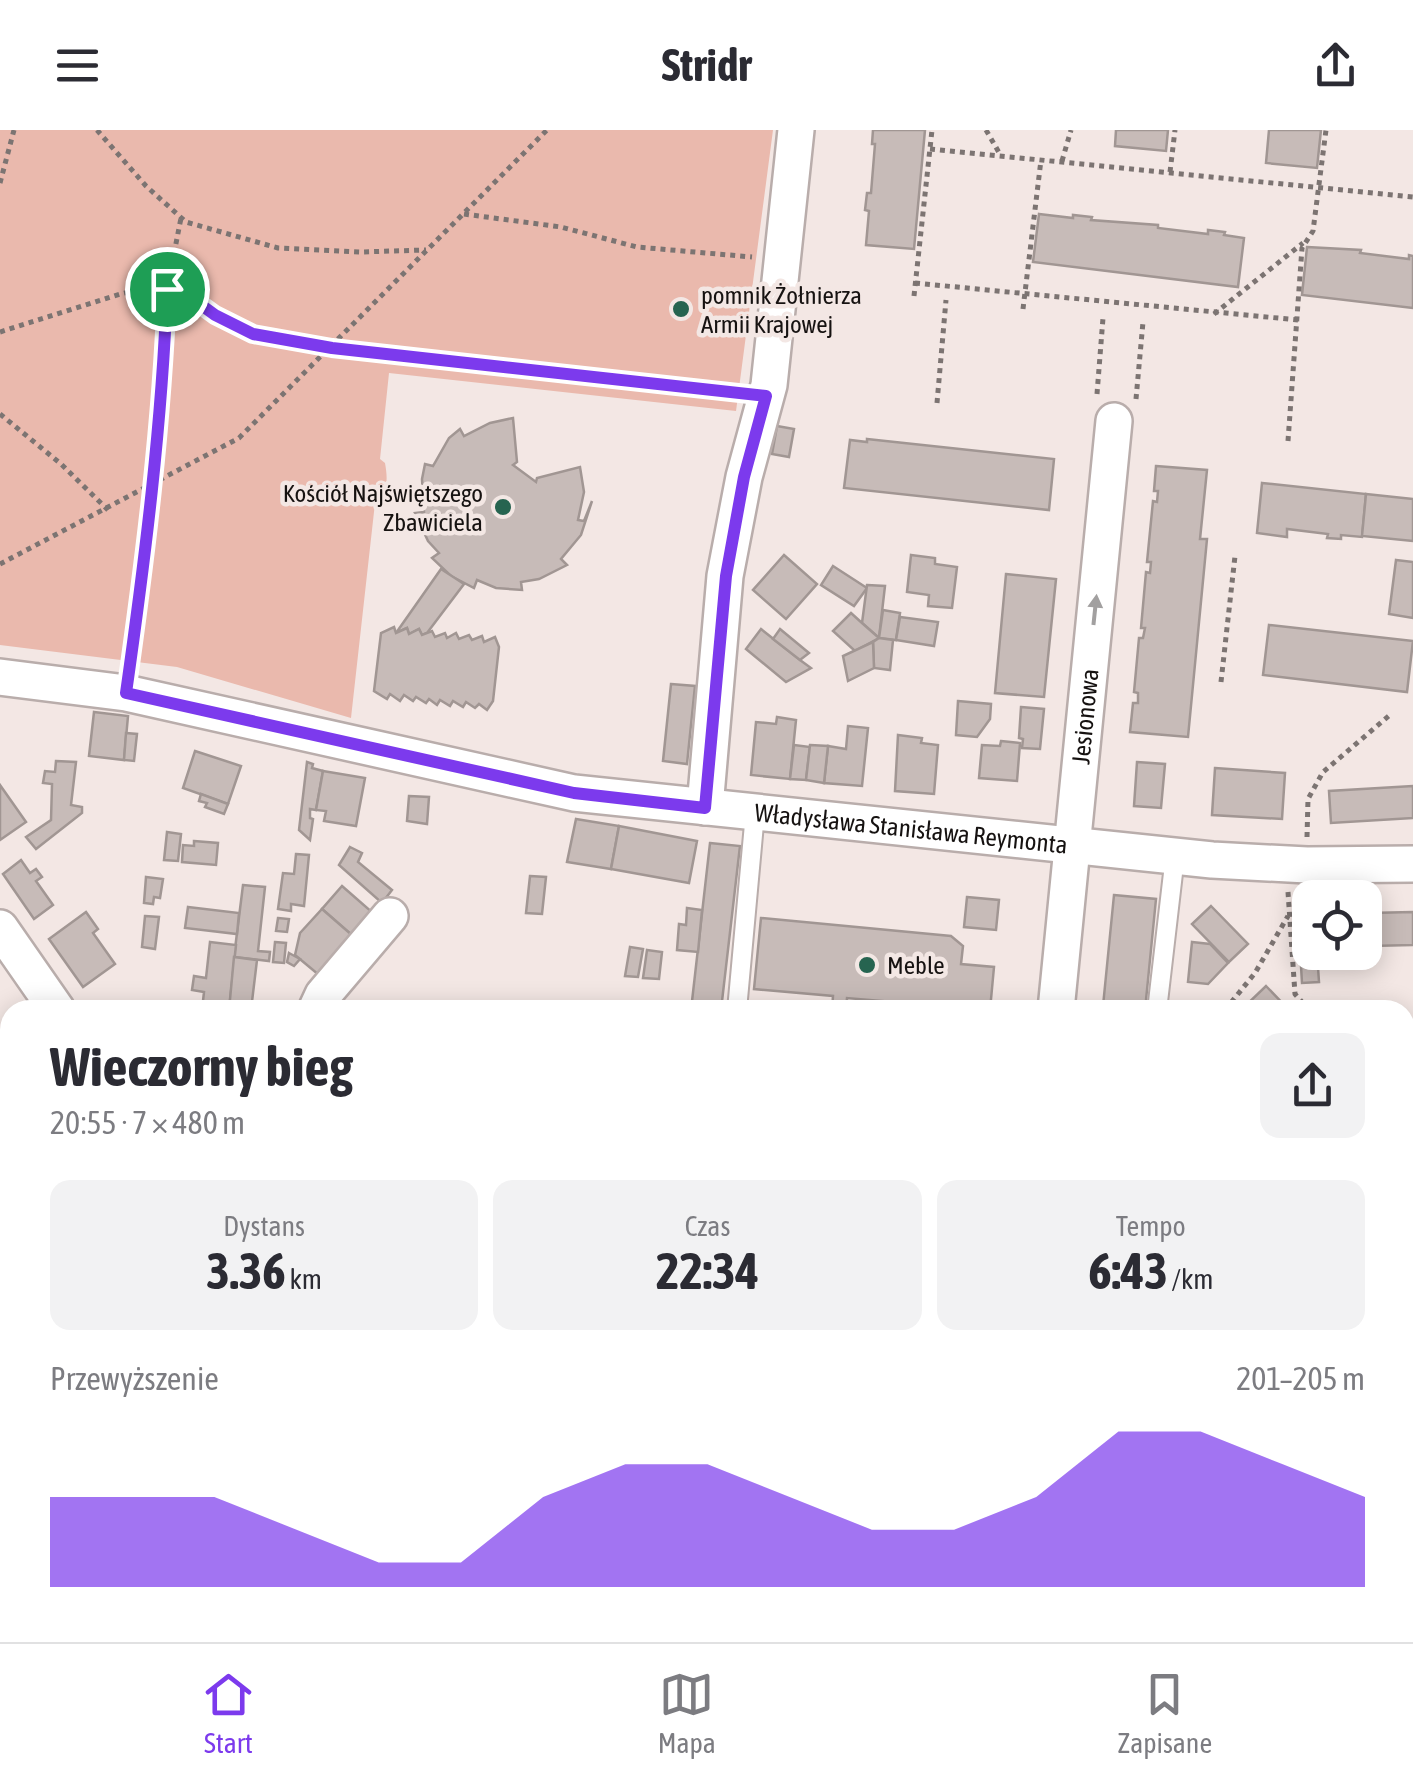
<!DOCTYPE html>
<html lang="pl">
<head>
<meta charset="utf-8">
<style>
	body { margin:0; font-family:"Asap Condensed",sans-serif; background:#f2f2f3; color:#2b2b33; height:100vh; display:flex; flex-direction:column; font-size:38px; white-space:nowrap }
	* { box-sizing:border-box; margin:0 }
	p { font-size:32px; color:#7c7c81 }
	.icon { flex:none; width:55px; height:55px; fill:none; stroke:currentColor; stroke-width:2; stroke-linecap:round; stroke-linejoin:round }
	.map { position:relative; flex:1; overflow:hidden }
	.details { position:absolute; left:0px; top:870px; width:1415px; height:642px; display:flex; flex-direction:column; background:#fff; border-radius:30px 30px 0 0; box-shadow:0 5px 25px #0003 }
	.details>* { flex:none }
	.fabs { position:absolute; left:1292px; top:750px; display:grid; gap:20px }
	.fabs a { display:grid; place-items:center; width:90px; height:90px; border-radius:20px; background:#fff; box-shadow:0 5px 25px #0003; font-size:50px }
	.pin { position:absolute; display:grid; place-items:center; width:85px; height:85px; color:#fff; margin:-42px; border:5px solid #fff; border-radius:50%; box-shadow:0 2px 10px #0007 }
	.round { display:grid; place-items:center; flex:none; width:105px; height:105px; border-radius:20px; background:#f2f2f3 }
	.overview { display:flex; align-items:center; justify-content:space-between; height:170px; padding:0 50px }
	h1 { font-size:55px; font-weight:700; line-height:75px }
	.figures { display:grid; grid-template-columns:repeat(3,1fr); gap:15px; height:170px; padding:10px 50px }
	.figures div { display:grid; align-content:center; border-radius:20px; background:#f2f2f3; text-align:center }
	.figures b { font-size:50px; font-weight:700 }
	.figures small { font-size:28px; font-weight:400 }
	.figures p { font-size:28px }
	.chart { height:280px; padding:20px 50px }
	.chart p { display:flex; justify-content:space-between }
	.chart svg { width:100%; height:180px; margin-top:10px; fill:#7c3aed; opacity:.7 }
	header { display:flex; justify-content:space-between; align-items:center; height:130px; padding:0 50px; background:#fff; font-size:45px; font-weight:700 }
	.tab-bar { display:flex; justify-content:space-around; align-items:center; height:140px; border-top:2px solid #e1e1e2; background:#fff; font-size:28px; color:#7c7c81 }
	.tab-bar a { display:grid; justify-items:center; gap:5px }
	.tab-bar .selected { color:#7c3aed }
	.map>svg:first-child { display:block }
	.green { fill:#eab9ad }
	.building { fill:#c7bbb8; stroke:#a19693; stroke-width:2.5 }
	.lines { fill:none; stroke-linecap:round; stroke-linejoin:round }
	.lane-casing { stroke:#b9adab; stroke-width:22 }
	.street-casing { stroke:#b9adab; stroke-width:40 }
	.path { stroke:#7c7472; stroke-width:5; stroke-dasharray:5 5; stroke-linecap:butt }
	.lane { stroke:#fff; stroke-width:18 }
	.street { stroke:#fff; stroke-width:35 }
	.oneway { fill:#a2a0a0 }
	.route-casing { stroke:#fff; stroke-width:20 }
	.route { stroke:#7c3aed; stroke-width:12 }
	.poi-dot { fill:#266450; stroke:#f3e7e4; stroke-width:4 }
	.labels { text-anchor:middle; stroke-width:9; stroke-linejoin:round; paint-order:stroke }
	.poi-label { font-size:25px; fill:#161211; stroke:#f3e7e4; text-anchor:start }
	.street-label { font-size:25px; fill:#161211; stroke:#f3e7e4 }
</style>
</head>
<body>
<header><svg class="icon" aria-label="menu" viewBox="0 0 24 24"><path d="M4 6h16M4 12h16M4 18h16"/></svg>Stridr<svg class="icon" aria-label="share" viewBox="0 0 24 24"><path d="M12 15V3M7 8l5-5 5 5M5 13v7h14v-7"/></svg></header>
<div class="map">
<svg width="1413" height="1512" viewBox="0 0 1413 1512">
	<rect width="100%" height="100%" fill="#f3e7e4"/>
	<path class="green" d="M0,0H773L736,281L389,243L380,329L385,333C388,350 388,361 375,373L351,588L177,537L0,515Z"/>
	<g class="building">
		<polygon points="873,0 925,0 914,119 866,115 869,81 865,80 867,63 871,63 875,14 872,14"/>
		<polygon points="1116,0 1168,0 1166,21 1115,16"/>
		<polygon points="1269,0 1321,0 1317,38 1266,33"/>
		<polygon points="1039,84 1073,88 1073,85 1092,87 1091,90 1158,95 1158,98 1208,104 1208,100 1225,102 1224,105 1244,108 1238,157 1033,132"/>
		<polygon points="1307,117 1361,120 1360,123 1409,129 1409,125 1413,126 1413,178 1302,165"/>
		<polygon points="513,288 517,332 513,335 536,352 537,348 580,337 584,362 578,390 584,391 592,371 581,405 561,429 567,435 539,449 521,452 522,460 496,458 477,450 474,458 451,446 432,428 439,423 428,411 415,383 424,382 422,349 425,334 433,336 449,308 460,299 464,306 490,293"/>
		<polygon points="777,296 794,299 789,327 772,324"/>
		<polygon points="867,309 1054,329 1049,380 844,358 850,310 867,312"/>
		<polygon points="1156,336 1207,340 1200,409 1207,409 1188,607 1130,602 1133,573 1138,573 1138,563 1134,562 1139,508 1143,508 1145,498 1141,498 1146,442 1150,443 1151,432 1147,432 1153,371 1157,372 1158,361 1154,361"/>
		<polygon points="1262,353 1366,364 1362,407 1341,405 1341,409 1327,408 1328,404 1287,399 1287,407 1257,403"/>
		<polygon points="1366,364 1413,369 1413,411 1362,406"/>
		<polygon points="784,425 817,454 786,489 753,460"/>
		<polygon points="911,425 935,428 935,434 957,437 952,478 928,476 929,465 907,462"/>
		<polygon points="1396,430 1413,432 1413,488 1389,484"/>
		<polygon points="833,436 867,458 854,476 821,455"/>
		<polygon points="441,439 464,454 427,503 422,505 419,499 409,504 407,498 396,503"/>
		<polygon points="1006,444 1056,449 1044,567 995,563"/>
		<polygon points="867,455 885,456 879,508 862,493"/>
		<polygon points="883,480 900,483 896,510 879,508"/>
		<polygon points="851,483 862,493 879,508 855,521 833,501"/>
		<polygon points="900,487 938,492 934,516 896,510"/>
		<polygon points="1269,495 1413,511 1407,562 1263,545"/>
		<polygon points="394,497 396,503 407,498 409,504 419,499 422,505 432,501 435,507 445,503 447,508 456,503 459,509 469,505 472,510 482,506 484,512 495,507 499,517 493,571 487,580 479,574 475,578 466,572 463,577 453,571 450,576 440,570 437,575 429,569 426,573 416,567 413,571 404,565 400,571 390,564 387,569 374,561 381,503"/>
		<polygon points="761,499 800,530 811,538 786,552 746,519"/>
		<polygon points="780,499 809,523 800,530 773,509"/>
		<polygon points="879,508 893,510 890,540 874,538 873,512"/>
		<polygon points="873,512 874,538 848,551 843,526"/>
		<polygon points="671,554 695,556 687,634 663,631"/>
		<polygon points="958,571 991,574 990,589 977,607 956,605"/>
		<polygon points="1021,577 1044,579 1040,619 1022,618 1023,609 1019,608"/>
		<polygon points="94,582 128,586 124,630 89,626"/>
		<polygon points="777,587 796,590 790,649 751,645 756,592 776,594"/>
		<polygon points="848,596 868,598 862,656 824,653 828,616 846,619"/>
		<polygon points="126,603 137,604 134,631 124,630"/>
		<polygon points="898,605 922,608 921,613 938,615 934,664 895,661"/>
		<polygon points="1001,611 1020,613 1017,651 979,648 982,615 1000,616"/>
		<polygon points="794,615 810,617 806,650 790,649"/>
		<polygon points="810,615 828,616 824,653 806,650"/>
		<polygon points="195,621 241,636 228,674 183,658"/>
		<polygon points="56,631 76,632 71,675 82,677 82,683 36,719 26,707 51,690 52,654 43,653 45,641 55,642"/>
		<polygon points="307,632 313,634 312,638 323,641 316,680 310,679 310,688 313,689 310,710 299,700"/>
		<polygon points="1137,632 1165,634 1161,678 1134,676"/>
		<polygon points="1215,638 1285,643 1282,689 1212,685"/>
		<polygon points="323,641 365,648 356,696 324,691 326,681 316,680"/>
		<polygon points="0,655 26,692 0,710"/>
		<polygon points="1413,656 1413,688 1331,693 1329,661"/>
		<polygon points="201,664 228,674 224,684 205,677 207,673 199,671"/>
		<polygon points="409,666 429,667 427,694 407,691"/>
		<polygon points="576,689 619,696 611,739 567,732"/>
		<polygon points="619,696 697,711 689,753 611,739"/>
		<polygon points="167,702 181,704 178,731 164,730"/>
		<polygon points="194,711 218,713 216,735 182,732 183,715 194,716"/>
		<polygon points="710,713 740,716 721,880 691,880"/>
		<polygon points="350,717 362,723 358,732 392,760 382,773 339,735"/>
		<polygon points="296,724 309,725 304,776 291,774 291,781 278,779 283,743 294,744"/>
		<polygon points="21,730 30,743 36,739 42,747 36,751 53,775 34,789 3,744"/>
		<polygon points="530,746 546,747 542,784 526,783"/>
		<polygon points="146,747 163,749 160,768 154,767 153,774 144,773"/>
		<polygon points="243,755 265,757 258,821 270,822 269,831 234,827"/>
		<polygon points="342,756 373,783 353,806 322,779"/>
		<polygon points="1114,765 1156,769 1145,880 1103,876"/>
		<polygon points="967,767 999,770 996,800 964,797"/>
		<polygon points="1211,776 1248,814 1229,832 1192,794"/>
		<polygon points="188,777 239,783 237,804 185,798"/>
		<polygon points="687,778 702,780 698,822 677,820 679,794 686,795"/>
		<polygon points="322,779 353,806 319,845 295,825 300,803"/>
		<polygon points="86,782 98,799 93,803 115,834 83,857 49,809"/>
		<polygon points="1413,782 1413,815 1370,816 1369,783"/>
		<polygon points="1369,783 1370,816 1365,817 1365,784"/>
		<polygon points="145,786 159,787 155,819 142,817"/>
		<polygon points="278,788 289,789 287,802 276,801"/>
		<polygon points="761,788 951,806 963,816 961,834 994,837 990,880 891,880 892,872 847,868 846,880 832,880 833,866 754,859"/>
		<polygon points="210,812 236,815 229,880 202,880 204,862 192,860 194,846 206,848"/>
		<polygon points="275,812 286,813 284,833 273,832"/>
		<polygon points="1192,812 1210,814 1228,833 1208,854 1188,852"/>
		<polygon points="630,817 643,819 638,847 625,846"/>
		<polygon points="1310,818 1310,822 1317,822 1319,852 1302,853 1300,819"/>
		<polygon points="647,820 662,822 659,849 643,848"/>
		<polygon points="289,823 300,829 294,836 287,832"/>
		<polygon points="234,827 257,830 251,880 229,880"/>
		<polygon points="1266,856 1289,880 1241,880"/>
		<polygon points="10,906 10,934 0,920 0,914"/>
		<polygon points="1408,1002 1413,1007 1413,1104 1405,1112 1405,1005"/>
		<polygon points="10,1007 10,1020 0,1028 0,1008 3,1012"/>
		<polygon points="1412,1130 1413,1130 1413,1216 1405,1215"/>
		<polygon points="1405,1385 1413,1386 1413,1432 1405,1431"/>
		<polygon points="0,1406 10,1408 10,1448 0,1446"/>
		<polygon points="1405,1460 1413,1461 1413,1489 1405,1488"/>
		<polygon points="10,1499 10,1502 54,1502 52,1512 8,1512"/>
		<polygon points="80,1502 128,1502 126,1512 79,1511"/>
		<polygon points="255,1502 280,1502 279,1512 254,1512"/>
		<polygon points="694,1502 737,1502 736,1512 694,1512"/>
		<polygon points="891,1503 938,1506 938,1512 890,1512"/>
	</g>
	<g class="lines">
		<defs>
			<g id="lane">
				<polyline points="1158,872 1175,726"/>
				<polyline points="737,880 755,683"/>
			</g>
			<g id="street">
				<path id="s1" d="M0,547L126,563L574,663L1212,730L1307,735L1413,734"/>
				<polyline points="705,677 725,446 744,347 769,255 796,0"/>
				<polyline points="0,798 57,880"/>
				<polyline points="316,880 323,865 390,786"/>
				<path id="s2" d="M1056,880L1114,291"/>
				<polyline points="0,1242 10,1224"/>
				<polyline points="1172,1502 1245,1512"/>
			</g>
		</defs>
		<use href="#lane" class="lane-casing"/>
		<use href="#street" class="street-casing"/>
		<g class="path">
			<polyline points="97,0 146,56 186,92 278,118 360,122 426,120"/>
			<polyline points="986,0 1001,26"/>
			<polyline points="930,19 1413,67"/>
			<polyline points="1062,31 1071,0"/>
			<polyline points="1170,42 1175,0"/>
			<polyline points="0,53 14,0"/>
			<polyline points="464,84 561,97 637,117 752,127"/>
			<polyline points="915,153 1298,190"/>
			<polyline points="914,166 932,0"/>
			<polyline points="1023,179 1041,30"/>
			<polyline points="1214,184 1303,113"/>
			<polyline points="0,202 120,164 154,157 182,161 215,185 253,204 332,218 734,264"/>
			<polyline points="1097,264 1103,188"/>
			<polyline points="1136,269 1143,192"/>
			<polyline points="937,273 946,170"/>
			<polyline points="0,284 61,334 108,380"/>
			<polyline points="1288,311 1302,118 1313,101 1326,0"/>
			<polyline points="0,434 239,308 547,0"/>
			<polyline points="130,531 142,453 164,233 167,159 181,88"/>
			<polyline points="1221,552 1235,426"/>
			<polyline points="1307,707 1308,669 1323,642 1391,584"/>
			<polyline points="1288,762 1295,864 1309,880"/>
			<polyline points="1225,880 1255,843 1288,786"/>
			<polyline points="1405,995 1413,1001"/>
			<polyline points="1405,1116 1413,1109"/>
			<polyline points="484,1512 492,1508 535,1512"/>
			<polyline points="1355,1512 1356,1502"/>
		</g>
		<use href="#lane" class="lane"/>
		<use href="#street" class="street"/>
	</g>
	<defs><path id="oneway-solid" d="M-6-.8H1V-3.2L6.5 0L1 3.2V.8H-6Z" transform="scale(2.5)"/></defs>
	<use class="oneway" href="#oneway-solid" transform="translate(1095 480) rotate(-84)"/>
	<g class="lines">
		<defs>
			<path id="route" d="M167,159L182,161L215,185L253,204L332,218L766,266L744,347L726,446L705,678L574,663L126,563C145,429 162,294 167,159Z"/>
		</defs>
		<use href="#route" class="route-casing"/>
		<use href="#route" class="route"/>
	</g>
	<g class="poi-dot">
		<circle cx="681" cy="179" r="10"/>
		<circle cx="503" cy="377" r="10"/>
		<circle cx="867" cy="835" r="10"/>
	</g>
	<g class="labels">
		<g class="poi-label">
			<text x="701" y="174">pomnik Żołnierza<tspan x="701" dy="29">Armii Krajowej</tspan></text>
			<text x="483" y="372" text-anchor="end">Kościół Najświętszego<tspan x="483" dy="29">Zbawiciela</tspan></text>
			<text x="887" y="844">Meble</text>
		</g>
		<g class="street-label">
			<text dy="9" stroke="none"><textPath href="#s2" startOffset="295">Jesionowa</textPath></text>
			<text dy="9" stroke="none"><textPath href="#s1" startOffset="925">Władysława Stanisława Reymonta</textPath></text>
		</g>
	</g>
</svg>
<div class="fabs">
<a><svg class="icon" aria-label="locate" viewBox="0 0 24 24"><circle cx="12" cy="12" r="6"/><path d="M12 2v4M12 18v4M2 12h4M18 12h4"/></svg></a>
</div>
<div class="pin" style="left:167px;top:159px;background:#1e9e55"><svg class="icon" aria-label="arrive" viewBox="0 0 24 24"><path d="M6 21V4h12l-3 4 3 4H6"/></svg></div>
<section class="details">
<div class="overview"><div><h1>Wieczorny bieg</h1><p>20:55 · 7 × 480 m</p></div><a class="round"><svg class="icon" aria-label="share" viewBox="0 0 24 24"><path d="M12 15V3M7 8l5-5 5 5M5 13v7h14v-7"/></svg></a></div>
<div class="figures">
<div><p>Dystans</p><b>3.36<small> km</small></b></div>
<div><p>Czas</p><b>22:34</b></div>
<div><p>Tempo</p><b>6:43<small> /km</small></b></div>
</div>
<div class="chart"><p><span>Przewyższenie</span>201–205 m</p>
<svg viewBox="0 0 160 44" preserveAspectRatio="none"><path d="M0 44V22L10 22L20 22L30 30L40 38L50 38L60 22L70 14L80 14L90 22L100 30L110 30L120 22L130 6L140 6L150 14L160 22V44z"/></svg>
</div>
</section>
</div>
<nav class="tab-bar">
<a class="selected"><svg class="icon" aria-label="home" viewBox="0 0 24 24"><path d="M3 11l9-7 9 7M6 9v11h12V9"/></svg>Start</a>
<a><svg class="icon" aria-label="map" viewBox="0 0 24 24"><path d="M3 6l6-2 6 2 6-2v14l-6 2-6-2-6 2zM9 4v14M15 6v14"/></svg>Mapa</a>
<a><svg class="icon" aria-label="saved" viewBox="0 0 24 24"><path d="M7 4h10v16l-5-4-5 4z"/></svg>Zapisane</a>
</nav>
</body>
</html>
